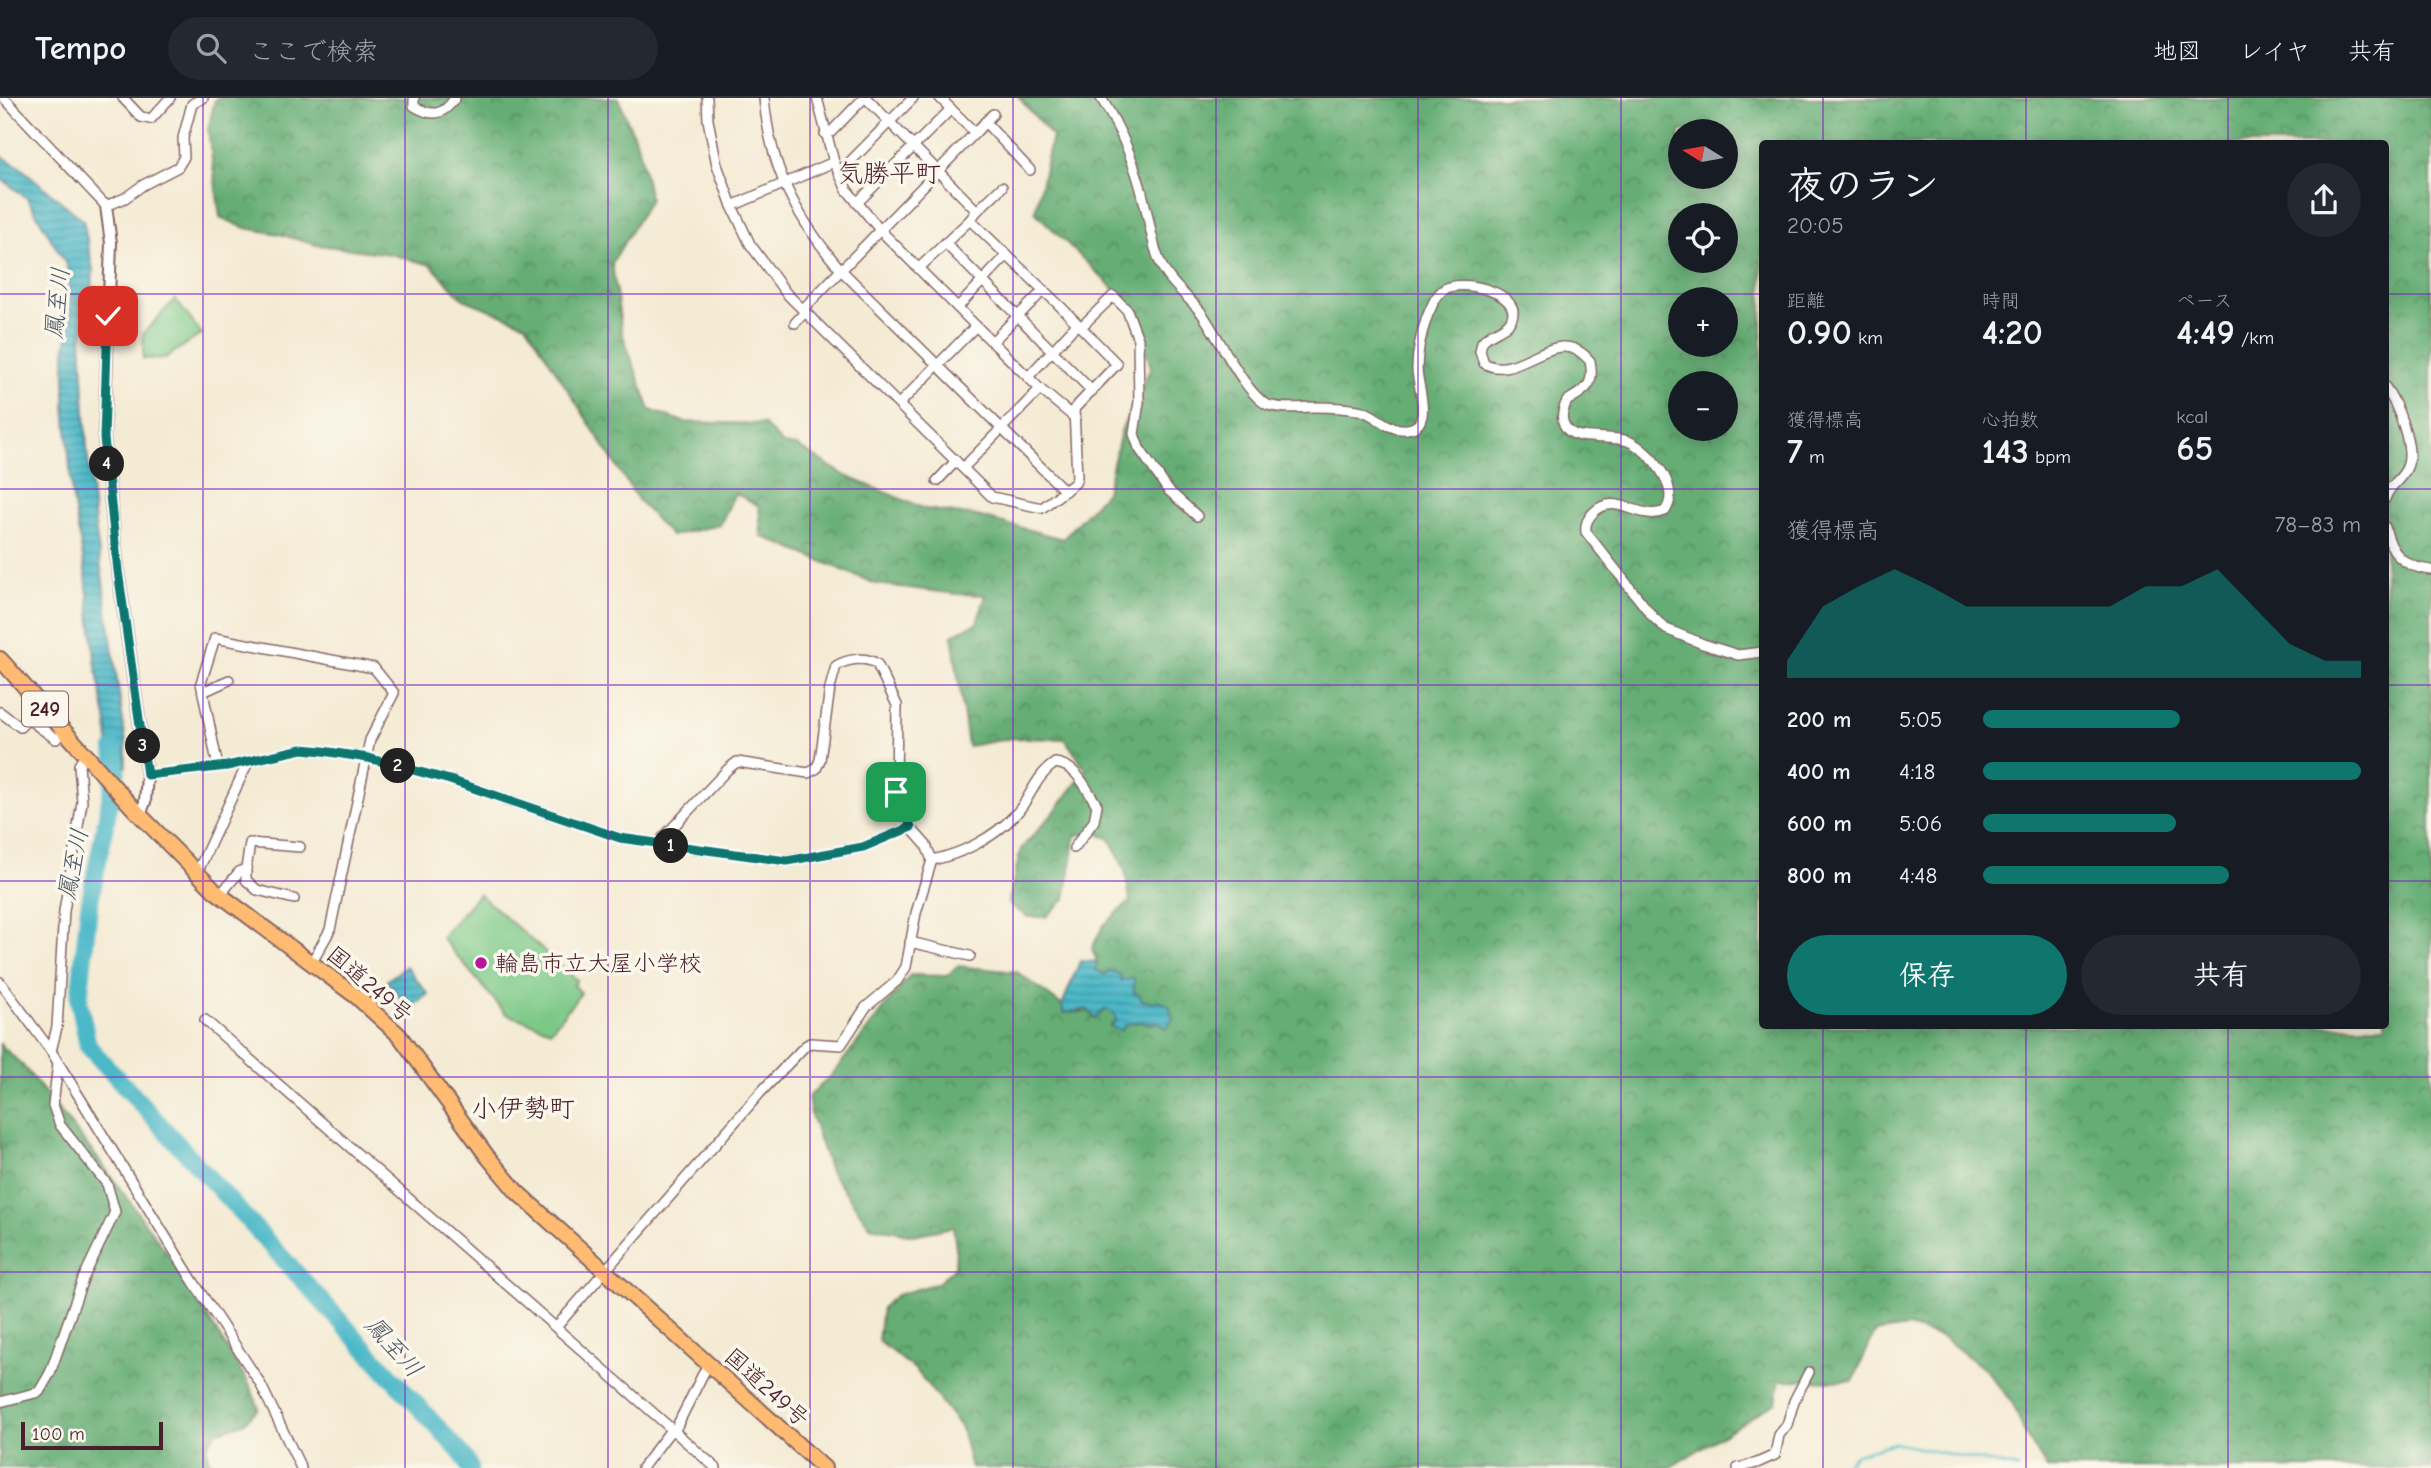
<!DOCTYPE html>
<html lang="ja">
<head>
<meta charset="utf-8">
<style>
	body { margin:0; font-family:"Comic Neue","Klee One",sans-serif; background:#242831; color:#f1f3f6; height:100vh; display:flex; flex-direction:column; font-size:26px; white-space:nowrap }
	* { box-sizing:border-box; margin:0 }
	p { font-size:23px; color:#9ea1a6 }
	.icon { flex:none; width:38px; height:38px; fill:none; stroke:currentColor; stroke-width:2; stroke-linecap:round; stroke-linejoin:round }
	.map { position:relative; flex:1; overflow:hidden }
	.details { position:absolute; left:1759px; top:42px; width:630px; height:889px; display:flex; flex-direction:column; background:#171b24; border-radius:7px; box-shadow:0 4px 18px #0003 }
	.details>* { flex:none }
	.needle { width:46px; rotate:281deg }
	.buttons { position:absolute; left:1668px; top:21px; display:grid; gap:14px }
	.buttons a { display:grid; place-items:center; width:70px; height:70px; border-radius:50%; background:#171b24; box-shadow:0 4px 18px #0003; font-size:35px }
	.scale { position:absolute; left:21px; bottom:18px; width:142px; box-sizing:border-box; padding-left:7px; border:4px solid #4a1f2b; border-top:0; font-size:19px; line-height:24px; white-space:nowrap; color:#4a1f2b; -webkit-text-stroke:5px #fbf7ec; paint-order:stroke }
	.pin { position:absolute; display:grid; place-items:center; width:60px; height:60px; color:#fff; margin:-30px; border-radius:14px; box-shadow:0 4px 10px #0006 }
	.km { position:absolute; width:35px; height:35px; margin:-18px; border-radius:50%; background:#222; color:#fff; font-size:19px; line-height:35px; text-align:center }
	.round { display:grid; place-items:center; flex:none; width:74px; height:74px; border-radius:37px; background:#242831 }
	.headline { display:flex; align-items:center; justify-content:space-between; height:119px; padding:0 28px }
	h1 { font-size:38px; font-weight:800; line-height:52px }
	.stats { display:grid; grid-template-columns:repeat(3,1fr); gap:10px; height:119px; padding:7px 28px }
	.stats div { display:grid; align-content:center }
	.stats b { font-size:35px; font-weight:800 }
	.stats small { font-size:19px; font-weight:400 }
	.stats p { font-size:19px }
	.chart { height:196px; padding:14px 28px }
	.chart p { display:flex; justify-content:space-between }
	.chart svg { width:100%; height:126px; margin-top:7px; fill:#0f766e; opacity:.7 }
	.cta { display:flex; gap:14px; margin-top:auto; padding:14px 28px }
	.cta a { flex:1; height:80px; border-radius:42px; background:#0f766e; color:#fff; font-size:28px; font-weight:800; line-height:80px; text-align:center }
	.cta a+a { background:#242831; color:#f1f3f6 }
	ul { padding:0 28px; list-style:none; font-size:23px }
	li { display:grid; grid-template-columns:112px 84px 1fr; align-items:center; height:52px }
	li i { height:18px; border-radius:9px; background:#0f766e }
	header { display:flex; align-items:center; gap:42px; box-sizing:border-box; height:98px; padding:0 35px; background:#171b24; border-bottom:2px solid #363941 }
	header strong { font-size:33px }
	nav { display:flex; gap:38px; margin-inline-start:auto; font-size:24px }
	.search { width:490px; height:63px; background:#242831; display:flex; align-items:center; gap:18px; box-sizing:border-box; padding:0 24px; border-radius:38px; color:#9ea1a6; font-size:26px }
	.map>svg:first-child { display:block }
	.green { fill:#7cc987; stroke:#637459; stroke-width:2 }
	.forest { fill:url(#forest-crowns); stroke:#586650; stroke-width:2; fill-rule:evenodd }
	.water { fill:url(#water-rules); stroke:#4b6c7a; stroke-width:2 }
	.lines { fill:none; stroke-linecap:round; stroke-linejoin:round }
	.stream { stroke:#4cb8c8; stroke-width:2.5 }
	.river { stroke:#4cb8c8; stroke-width:18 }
	.minor-casing { stroke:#866666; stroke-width:12 }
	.tertiary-casing { stroke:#866666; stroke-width:14 }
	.trunk-casing { stroke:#866666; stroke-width:18 }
	.minor { stroke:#fff; stroke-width:9 }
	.tertiary { stroke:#fff; stroke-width:10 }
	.trunk { stroke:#febb71; stroke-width:14 }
	.route-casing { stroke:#fff; stroke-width:14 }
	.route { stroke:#0f766e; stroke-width:9 }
	.grid { fill:none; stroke:#7b2cbf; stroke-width:2; stroke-opacity:0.55 }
	.poi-dot { fill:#b5179e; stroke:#fbf7ec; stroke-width:2.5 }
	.labels { text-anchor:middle; stroke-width:7; stroke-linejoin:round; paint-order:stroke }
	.shield { fill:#fbf7ec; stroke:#7f6065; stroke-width:2 }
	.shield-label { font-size:21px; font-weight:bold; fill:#4a1f2b }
	.poi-label { font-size:23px; fill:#4a1f2b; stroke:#fbf7ec; text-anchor:start }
	.street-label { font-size:23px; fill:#4a1f2b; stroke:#fbf7ec }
	.water-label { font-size:24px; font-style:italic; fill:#4b5562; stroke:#fbf7ec }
	.quarter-label { font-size:26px; fill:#4a1f2b; stroke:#fbf7ec }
</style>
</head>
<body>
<header>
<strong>Tempo</strong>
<div class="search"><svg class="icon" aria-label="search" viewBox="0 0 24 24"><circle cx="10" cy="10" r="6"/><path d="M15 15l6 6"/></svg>ここで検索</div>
<nav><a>地図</a><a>レイヤ</a><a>共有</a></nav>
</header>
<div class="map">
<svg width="2431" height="1370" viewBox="0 0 2431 1370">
	<defs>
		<pattern id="forest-crowns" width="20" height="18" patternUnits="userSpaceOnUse" patternTransform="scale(1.75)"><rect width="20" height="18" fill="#65ad74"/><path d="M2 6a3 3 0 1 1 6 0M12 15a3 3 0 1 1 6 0" fill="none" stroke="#558c5f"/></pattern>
		<pattern id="water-rules" width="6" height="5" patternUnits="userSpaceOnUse" patternTransform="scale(1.75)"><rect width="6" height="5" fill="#4cb8c8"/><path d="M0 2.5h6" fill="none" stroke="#4195a3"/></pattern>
	</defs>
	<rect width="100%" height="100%" fill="#fbf7ec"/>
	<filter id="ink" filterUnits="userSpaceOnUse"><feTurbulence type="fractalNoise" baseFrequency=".0143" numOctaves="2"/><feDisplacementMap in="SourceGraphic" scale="14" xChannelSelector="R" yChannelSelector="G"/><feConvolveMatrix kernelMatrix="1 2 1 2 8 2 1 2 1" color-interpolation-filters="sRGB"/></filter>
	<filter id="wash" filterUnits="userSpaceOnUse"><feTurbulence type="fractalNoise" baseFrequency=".00686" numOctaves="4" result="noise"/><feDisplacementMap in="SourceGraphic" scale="28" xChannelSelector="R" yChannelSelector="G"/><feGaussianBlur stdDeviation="1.57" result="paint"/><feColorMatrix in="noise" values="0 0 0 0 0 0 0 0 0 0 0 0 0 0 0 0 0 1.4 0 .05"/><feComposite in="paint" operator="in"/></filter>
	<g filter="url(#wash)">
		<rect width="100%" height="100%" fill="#f4ebd4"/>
		<g class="green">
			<polygon points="175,201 202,236 165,260 143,261 143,236"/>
			<polygon points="479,796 577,882 574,887 581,895 551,932 506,916 441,839"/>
		</g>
		<g class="forest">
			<path d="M219,0H618L639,50L650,101L612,165L622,235L650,312L684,324L763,326L783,346L797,348L846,378L925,411L977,418L1063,441L1106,394L1122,330L1151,269L1130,207L1035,114L1052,38L1019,0H2431V1370H2047L2025,1336L2013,1306L1987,1273L1944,1240L1908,1229L1875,1234L1853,1283L1780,1282L1776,1304L1669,1370H971L961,1330L916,1272L878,1243L882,1209L897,1197L938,1185L955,1169L956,1149L953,1129L913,1137L870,1128L830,1073L811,1017L808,999L831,978L910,877L947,878L957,868L1017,874L1062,907L1064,915C1074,914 1100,914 1106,911L1115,916L1116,922L1111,927C1124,927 1138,921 1150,926L1158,923L1166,930L1155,905C1145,905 1141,902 1134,895L1133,886L1105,878L1094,871L1097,864L1092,850L1103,828L1130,803L1125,772L1110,741L1098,736L1076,737L1065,801L1046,819H1028L1008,806L1021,751L1056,712L1086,672L1065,641L1013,640L968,648L952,537L977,525L986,497L957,496L876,486L761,438L759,408L735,395L720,427L671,438L638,402L526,226L463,201L431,167L390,156L317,147L279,136L245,130L220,119L208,32L215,1ZM1680,33H1726V79H1680ZM1762,46H2385V928H1762ZM1680,117H1726V163H1680ZM1680,201H1726V247H1680ZM1680,285H1726V331H1680Z"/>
			<polygon points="0,946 24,969 103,1067 168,1156 248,1284 259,1310 244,1325 217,1334 206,1349 212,1370 0,1370"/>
		</g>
		<g class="water">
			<polygon points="0,57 20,69 83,122 93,172 90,217 81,240 87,352 96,435 126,645 126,667 123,682 110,664 107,625 96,569 86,478 72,396 65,307 65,255 71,219 67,168 27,100 0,80"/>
			<polygon points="1080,863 1097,864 1095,871 1105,877 1108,873 1120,876 1121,883 1134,880 1134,895 1140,897 1141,902 1155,905 1157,902 1169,908 1173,921 1166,930 1158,923 1150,926 1141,923 1125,927 1121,933 1110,928 1116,923 1115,917 1106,911 1095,920 1087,911 1064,915 1062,907"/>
			<polygon points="406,868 428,896 409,911 387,883"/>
		</g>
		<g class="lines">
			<polyline class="stream" points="1842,1370 1856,1356 1894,1345 2018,1370"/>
			<polyline class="river" points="114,651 116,672 89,808 79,903 88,948 462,1356 470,1370"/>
		</g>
	</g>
	<g filter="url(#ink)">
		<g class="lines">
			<defs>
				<g id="minor">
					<polyline points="4,0 106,108 125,100 143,87 178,69 184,59 183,40 192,6 203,0"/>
					<polyline points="123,0 141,19 151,21 170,0"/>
					<path d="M414,0V8C432,19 443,18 455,0"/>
					<polyline points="707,0 708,22 717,67 732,108 750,146 786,195 992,399 1042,410 1075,385 1077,380 1074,311 1117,266 1060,208 970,122 977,113 866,0"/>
					<path d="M764,0C770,70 796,120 841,172L1065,393"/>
					<polyline points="817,0 834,64 847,92 880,132 976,228"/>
					<path d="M1101,0C1123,34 1136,68 1145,107C1150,125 1152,147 1160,164C1167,182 1187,198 1200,213C1217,235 1245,297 1268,307C1284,312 1300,309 1316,309C1329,309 1345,310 1358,312C1374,314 1385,331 1401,331C1437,334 1417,289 1417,271C1417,254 1421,236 1427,219C1431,210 1435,198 1443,192C1460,179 1525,195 1511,222C1506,232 1489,234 1482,244L1480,253L1484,265C1519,286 1556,222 1590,263C1595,288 1586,291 1567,303C1562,313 1559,324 1569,333C1580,343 1611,337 1628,343C1650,352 1682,390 1665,413C1640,424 1616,393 1594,414C1588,420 1585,425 1586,434L1653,519L1666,531L1703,546L1738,557L1762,554"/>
					<polyline points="985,24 1030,72"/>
					<polyline points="975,35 993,16"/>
					<polyline points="825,36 831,34 864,0"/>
					<polyline points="839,75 913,0"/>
					<polyline points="857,105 951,11"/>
					<polyline points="732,108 834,64"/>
					<polyline points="977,113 1002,89"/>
					<polyline points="945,145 1092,293"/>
					<polyline points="919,170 970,122"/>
					<polyline points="958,209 1007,157"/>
					<polyline points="803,211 975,35 940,0"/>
					<polyline points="795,225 805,214"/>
					<polyline points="1081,229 1113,198 1127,212 1138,241 1139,304 1134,336 1139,350 1168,392 1197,418"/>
					<polyline points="992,244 1044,192"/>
					<polyline points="1028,279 1077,226"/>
					<path d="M2385,289C2397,305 2415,350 2407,369C2402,382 2390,385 2385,401"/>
					<polyline points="899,306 976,228 1040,291"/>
					<polyline points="963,370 1040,291 1075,320"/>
					<polyline points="937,383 956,363"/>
					<path d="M2385,429C2391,456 2403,469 2431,472"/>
					<polyline points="203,594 229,582"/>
					<polyline points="0,614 20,629 28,621 56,641 66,634"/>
					<polyline points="218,669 201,585 215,540 374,570 394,595 370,642 330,832 311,866"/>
					<polyline points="147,677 227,668 301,651 323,653 368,660 450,682 620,740 787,763 863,749 910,729"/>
					<path d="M932,762C962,756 993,740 1014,718C1031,701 1034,679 1055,665C1077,667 1086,691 1097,707L1094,723L1074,750"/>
					<polyline points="246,771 246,782 257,792 294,801"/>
					<polyline points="197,775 248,664"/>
					<polyline points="220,797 239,774 246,771 250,745 300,749"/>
					<polyline points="910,844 970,858"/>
					<polyline points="0,884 51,953 193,1183 260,1285 301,1370"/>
					<polyline points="205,922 716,1370"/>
					<polyline points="51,953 57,929 64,813 82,704 79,667 86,656"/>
					<path d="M557,1228L760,995L805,948L810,945L841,947L866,909L897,883L906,869L916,815L932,762L926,747L910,729L896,694L897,607L877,566C866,558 847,561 836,568L830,590L820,662L816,671L808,675L737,664L728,671L657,746"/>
					<polyline points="0,1304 39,1294 50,1275 83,1181 115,1114 107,1086 60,1027 53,1007 58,965"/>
					<polyline points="674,1334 708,1266"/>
					<polyline points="642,1370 671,1332"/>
					<polyline points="1738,1370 1757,1365 1775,1357 1779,1337 1787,1327 1794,1303 1809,1274"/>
				</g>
				<polyline id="tertiary" points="106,108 111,145 104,340 118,473 147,677 145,704 140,717"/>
				<polyline id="trunk" points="0,561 134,711 215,793 357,899 399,937 487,1058 517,1094 824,1370"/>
			</defs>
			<use href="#minor" class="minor-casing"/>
			<use href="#tertiary" class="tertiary-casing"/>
			<use href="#trunk" class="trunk-casing"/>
			<use href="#minor" class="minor"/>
			<use href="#tertiary" class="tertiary"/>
			<use href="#trunk" class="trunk"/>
		</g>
	</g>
	<g class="lines" filter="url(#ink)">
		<defs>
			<polyline id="route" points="108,218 104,340 118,473 147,677 227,668 302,651 323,653 368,660 450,682 620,740 787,763 863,749 911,729 896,694"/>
		</defs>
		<use href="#route" class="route-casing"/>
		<use href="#route" class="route"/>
	</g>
	<path class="grid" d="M203,0V1370M405,0V1370M608,0V1370M810,0V1370M1013,0V1370M1216,0V1370M1418,0V1370M1621,0V1370M1823,0V46M2026,0V46M2228,0V46M0,196H1762M2385,196H2431M0,391H1762M2385,391H2431M0,587H1762M2385,587H2431M0,783H1762M2385,783H2431M1823,928V1370M2026,928V1370M2228,928V1370M0,979H2431M0,1174H2431"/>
	<circle class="poi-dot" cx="481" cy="865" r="7"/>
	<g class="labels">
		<rect class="shield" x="22" y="593.5" width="46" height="35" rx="5"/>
		<g class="shield-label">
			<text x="45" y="618">249</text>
		</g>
		<g class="poi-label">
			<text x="495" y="873">輪島市立大屋小学校</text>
		</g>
		<g class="street-label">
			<text transform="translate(370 886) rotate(40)" y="8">国道249号</text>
			<text transform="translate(767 1289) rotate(42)" y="8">国道249号</text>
		</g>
		<g class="water-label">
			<text transform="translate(57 205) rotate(-84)" y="8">鳳至川</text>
			<text transform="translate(73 766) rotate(-79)" y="8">鳳至川</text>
			<text transform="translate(394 1249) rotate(48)" y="8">鳳至川</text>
		</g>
		<g class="quarter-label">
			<text x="889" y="84">気勝平町</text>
			<text x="523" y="1019">小伊勢町</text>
		</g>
	</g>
</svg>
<div class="buttons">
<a><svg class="needle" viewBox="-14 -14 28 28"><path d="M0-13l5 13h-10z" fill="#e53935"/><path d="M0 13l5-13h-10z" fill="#9ea1a6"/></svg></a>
<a><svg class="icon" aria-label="locate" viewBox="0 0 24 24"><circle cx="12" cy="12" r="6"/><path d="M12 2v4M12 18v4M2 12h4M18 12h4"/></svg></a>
<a>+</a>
<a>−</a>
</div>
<div class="scale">100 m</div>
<div class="pin" style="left:896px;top:694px;background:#1e9e55"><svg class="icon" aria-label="arrive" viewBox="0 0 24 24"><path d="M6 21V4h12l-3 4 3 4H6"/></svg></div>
<div class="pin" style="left:108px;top:218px;background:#d93025"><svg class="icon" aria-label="check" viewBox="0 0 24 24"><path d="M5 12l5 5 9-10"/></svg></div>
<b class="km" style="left:671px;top:748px">1</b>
<b class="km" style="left:398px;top:668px">2</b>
<b class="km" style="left:143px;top:648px">3</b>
<b class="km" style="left:107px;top:366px">4</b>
<section class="details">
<div class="headline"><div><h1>夜のラン</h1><p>20:05</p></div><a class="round"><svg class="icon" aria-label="share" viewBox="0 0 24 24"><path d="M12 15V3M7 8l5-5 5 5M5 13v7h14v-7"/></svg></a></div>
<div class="stats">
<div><p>距離</p><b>0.90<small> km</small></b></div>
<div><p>時間</p><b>4:20</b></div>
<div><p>ペース</p><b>4:49<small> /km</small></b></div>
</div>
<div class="stats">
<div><p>獲得標高</p><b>7<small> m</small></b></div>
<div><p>心拍数</p><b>143<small> bpm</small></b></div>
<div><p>kcal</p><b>65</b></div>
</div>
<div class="chart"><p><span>獲得標高</span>78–83 m</p>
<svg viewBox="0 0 160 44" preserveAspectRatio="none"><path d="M0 44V38L10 19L20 12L30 6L40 12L50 19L60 19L70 19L80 19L90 19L100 12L110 12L120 6L130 19L140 32L150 38L160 38V44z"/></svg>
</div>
<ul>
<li><b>200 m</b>5:05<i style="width:52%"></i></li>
<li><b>400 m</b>4:18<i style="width:100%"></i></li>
<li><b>600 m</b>5:06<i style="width:51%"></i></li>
<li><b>800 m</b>4:48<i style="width:65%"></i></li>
</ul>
<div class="cta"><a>保存</a><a>共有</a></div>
</section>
</div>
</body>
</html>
